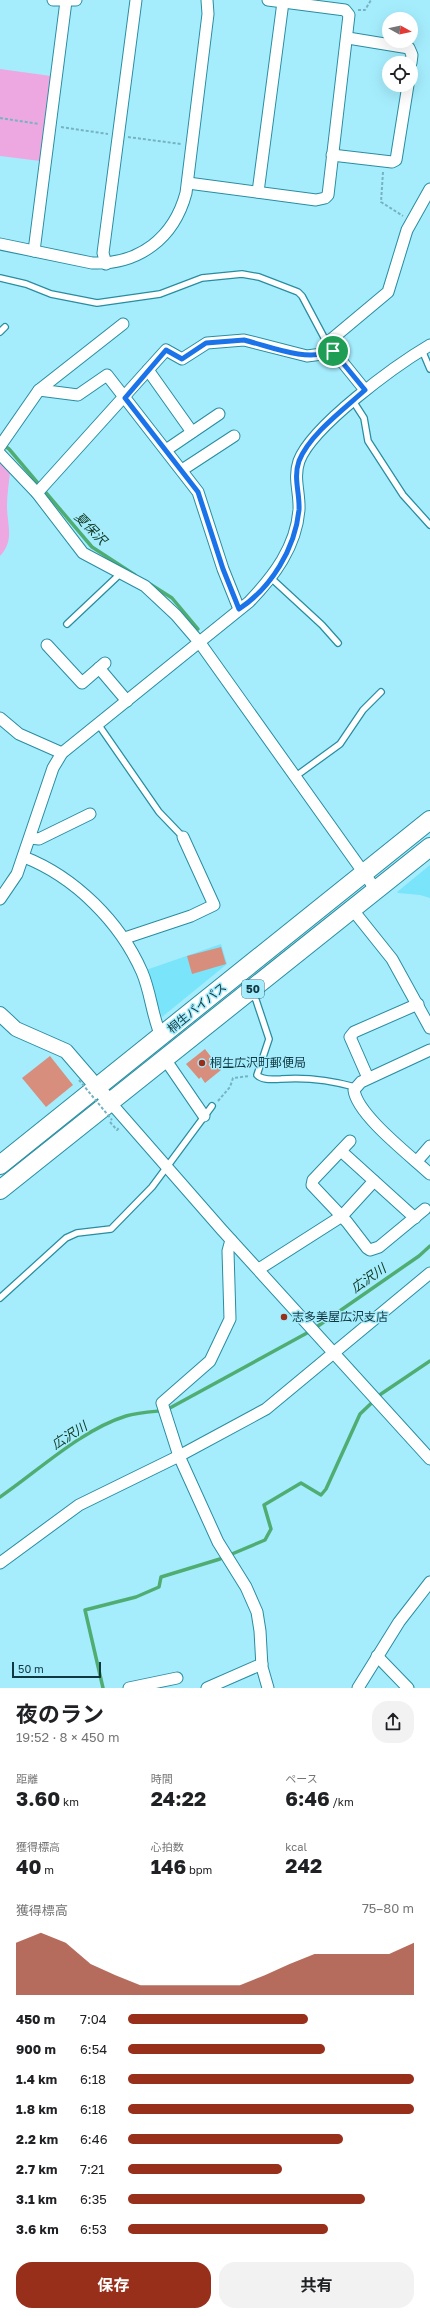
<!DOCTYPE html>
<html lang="ja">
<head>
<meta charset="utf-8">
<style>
	body { margin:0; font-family:"Golos Text","Noto Sans JP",sans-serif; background:#f2f2f2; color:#202124; height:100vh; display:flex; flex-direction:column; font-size:15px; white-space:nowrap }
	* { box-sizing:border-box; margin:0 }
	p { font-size:13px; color:#757577 }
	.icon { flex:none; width:22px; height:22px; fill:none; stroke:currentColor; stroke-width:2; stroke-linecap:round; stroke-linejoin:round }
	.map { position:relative; height:1688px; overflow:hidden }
	.drawer { display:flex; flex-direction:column; background:#fff; flex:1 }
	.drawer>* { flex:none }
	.needle { width:26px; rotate:98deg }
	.controls { position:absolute; left:382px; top:12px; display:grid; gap:8px }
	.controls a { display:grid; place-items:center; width:36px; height:36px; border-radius:50%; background:#fff; box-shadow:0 4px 16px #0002; font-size:20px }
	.scale { position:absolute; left:12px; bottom:10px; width:89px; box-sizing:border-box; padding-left:4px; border:2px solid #103841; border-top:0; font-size:11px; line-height:14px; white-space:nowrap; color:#103841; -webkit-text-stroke:3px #a5edfd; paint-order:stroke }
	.pin { position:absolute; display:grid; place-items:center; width:34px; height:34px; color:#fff; margin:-17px; border:2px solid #fff; border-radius:50%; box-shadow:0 1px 4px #0007 }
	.round { display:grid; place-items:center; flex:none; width:42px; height:42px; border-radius:16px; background:#f2f2f2 }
	.overview { display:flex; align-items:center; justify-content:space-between; height:68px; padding:0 16px }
	h1 { font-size:22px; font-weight:700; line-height:30px }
	.metrics { display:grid; grid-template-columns:repeat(3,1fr); gap:6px; height:68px; padding:4px 16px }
	.metrics div { display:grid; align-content:center }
	.metrics b { font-size:20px; font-weight:700 }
	.metrics small { font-size:11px; font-weight:400 }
	.metrics p { font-size:11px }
	.chart { height:112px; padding:8px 16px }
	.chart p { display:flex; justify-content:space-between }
	.chart svg { width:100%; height:72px; margin-top:4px; fill:#982f1a; opacity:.7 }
	.action { display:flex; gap:8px; margin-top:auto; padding:8px 16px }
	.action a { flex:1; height:46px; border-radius:16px; background:#982f1a; color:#fff; font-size:16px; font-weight:700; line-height:46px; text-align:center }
	.action a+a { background:#f2f2f2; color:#202124 }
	ul { padding:0 16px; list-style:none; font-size:13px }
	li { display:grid; grid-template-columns:64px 48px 1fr; align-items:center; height:30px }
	li i { height:10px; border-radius:5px; background:#982f1a }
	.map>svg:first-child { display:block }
	.built { fill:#7ae4fb }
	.green { fill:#eea8e1 }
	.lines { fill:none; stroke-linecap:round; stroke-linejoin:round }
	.stream { stroke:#50ad72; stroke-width:3.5 }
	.building { fill:#d78e7d }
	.service-casing { stroke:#298da0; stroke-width:8 }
	.minor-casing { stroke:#298da0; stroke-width:13 }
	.tertiary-casing { stroke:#298da0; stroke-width:16 }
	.trunk-casing { stroke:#298da0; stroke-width:20 }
	.path { stroke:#76b3c1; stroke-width:2; stroke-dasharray:3 2; stroke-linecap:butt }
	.service { stroke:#fff; stroke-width:5.5 }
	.minor { stroke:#fff; stroke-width:11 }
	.tertiary { stroke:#fff; stroke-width:14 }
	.trunk { stroke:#fff; stroke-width:18 }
	.path-bridge { stroke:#76b3c1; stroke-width:2; stroke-dasharray:3 2; stroke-linecap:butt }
	.route-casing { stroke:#fff; stroke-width:8 }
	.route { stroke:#1a73e8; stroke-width:5 }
	.poi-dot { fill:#982f1a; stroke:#a5edfd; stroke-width:1.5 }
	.labels { text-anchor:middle; stroke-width:3; stroke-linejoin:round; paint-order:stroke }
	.shield { fill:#a5edfd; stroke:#3d6e79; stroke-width:1 }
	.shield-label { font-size:11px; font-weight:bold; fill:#103841 }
	.street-label { font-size:12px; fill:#103841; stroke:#a5edfd }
	.poi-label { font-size:12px; fill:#103841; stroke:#a5edfd; text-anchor:start }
	.water-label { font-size:13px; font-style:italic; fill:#0e351d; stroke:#a5edfd }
</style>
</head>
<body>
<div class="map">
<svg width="430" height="1688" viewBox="0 0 430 1688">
	<rect width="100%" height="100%" fill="#a5edfd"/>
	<g class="built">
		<polygon points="430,865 430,898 420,895 398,893 397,892"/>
		<polygon points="221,944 227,964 162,1017 146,970"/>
	</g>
	<g class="green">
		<polygon points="0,69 51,76 40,161 0,156"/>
		<path d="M0,459L10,472C9,483 7,495 7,506C7,525 15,540 0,556Z"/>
	</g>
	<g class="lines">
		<g class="stream">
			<polyline points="2,444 9,449 92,547 135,575"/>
			<polyline points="150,584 172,598 198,629"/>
			<polyline points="318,1326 419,1256 430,1246"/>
			<polyline points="168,1409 307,1333"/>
			<path d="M0,1497C38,1471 81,1430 126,1416C136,1413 148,1412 159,1411"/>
			<polyline points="103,1688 85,1610 136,1597 159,1587 161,1577 220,1559 265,1540 271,1529 264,1505 301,1483 321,1495 326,1489 360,1414 381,1394 430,1361"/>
		</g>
	</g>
	<g class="building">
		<polygon points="221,947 226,964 192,974 187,956"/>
		<polygon points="205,1049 221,1070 205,1083 201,1077 199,1079 186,1064"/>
		<polygon points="50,1056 73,1085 46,1107 22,1078"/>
	</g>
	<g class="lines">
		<defs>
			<g id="service">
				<polyline points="0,278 26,284 51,294 97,303 160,294 202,278 242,274 259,277 298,292 302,296 327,343"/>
				<polyline points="0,332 5,327"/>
				<polyline points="422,350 430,369"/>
				<polyline points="353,401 364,418 368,441 403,495 430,525"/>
				<polyline points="271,578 322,625 338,643"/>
				<polyline points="67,624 120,574"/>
				<polyline points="98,724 159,812 183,837"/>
				<polyline points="296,776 340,744 363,710 381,692"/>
				<path d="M251,993L256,1000L269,1039L257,1075C263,1081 274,1079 281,1079C307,1077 330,1080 355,1087"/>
				<polyline points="0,1298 66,1238 77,1233 111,1229 152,1187 212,1106"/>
			</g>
			<g id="minor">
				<polyline points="53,0 76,0"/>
				<polyline points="348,38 409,48 412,55 411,63"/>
				<polyline points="332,155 392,162 396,160 408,85"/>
				<polyline points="188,183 316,200 325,198 328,195 349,15 345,10 268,0"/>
				<polyline points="258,192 283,2"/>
				<path d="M0,244L92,263C139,265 174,238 186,193L208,14L207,0"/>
				<polyline points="34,251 66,1"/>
				<polyline points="106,264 103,253 136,0"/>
				<polyline points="148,370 192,432"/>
				<polyline points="39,390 123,324"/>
				<polyline points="365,390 327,343 388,292 407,230 430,189"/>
				<polyline points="0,446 39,390 78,395 107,375 198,492 223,569 239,609"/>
				<polyline points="166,450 219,414"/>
				<polyline points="0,454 37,493 83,553 145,586 176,615 200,643 376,890"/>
				<polyline points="182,470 234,436"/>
				<polyline points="37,493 166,350 182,359 207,343 244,340 307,356 322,354 333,351"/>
				<polyline points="47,645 82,683 105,663"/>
				<polyline points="99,668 127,701"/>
				<polyline points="0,718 19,734 62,753"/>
				<polyline points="30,838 39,839 90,814"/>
				<path d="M24,857C75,877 120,922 142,972C151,993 152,1016 161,1036"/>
				<path d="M0,899L17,874L53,768L62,753L249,602C274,576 296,547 299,510C300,493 293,478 299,461C312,426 396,365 430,345"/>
				<polyline points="352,909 392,959 430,1028"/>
				<polyline points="125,938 191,916 214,905 183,837"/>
				<path d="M430,1050L361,1082L354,1090C357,1115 411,1156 430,1174"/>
				<polyline points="165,1059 204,1116"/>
				<polyline points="368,1078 350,1037 354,1032 418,1004"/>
				<polyline points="110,1102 222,1230 430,1459"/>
				<polyline points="350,1141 313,1180 312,1185 347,1222 367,1248 370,1250 379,1247 425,1209"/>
				<polyline points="341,1151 415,1218"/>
				<polyline points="417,1161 430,1146"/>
				<polyline points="231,1240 228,1251 230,1319 210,1361 162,1403 179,1456 218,1542 246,1587 257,1612 260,1631 262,1667 268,1688"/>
				<polyline points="259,1269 342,1216 374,1181"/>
				<polyline points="0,1563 79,1505 179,1456 266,1409 430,1273"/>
				<polyline points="377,1656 408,1688"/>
				<polyline points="129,1688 177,1678"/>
				<polyline points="207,1688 262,1664"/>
				<polyline points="358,1688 399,1622 430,1582"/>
			</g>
			<polyline id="tertiary" points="0,1014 16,1029 66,1051 110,1102"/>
			<g id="trunk">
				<polyline points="0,1165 430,820"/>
				<polyline points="0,1190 430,847"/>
			</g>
		</defs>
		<use href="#service" class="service-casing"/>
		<use href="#minor" class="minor-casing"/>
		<use href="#tertiary" class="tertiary-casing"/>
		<use href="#trunk" class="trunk-casing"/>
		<g class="path">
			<polyline points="358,10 365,10 371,0"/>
			<polyline points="0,118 39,124"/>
			<polyline points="61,127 108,134"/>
			<polyline points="128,137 181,144"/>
			<polyline points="383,172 381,202 403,216"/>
			<polyline points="218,1101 230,1087 233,1078 250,1076"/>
			<polyline points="110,1122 117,1130 119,1128"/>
		</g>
		<use href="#service" class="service"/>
		<use href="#minor" class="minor"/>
		<use href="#tertiary" class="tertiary"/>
		<use href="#trunk" class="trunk"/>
		<polyline class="path-bridge" points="79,1080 112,1120"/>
	</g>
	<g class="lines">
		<defs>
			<path id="route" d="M244,340C272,347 305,362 333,351L365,390C344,409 309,435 299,461C293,478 300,493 299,510C295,549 271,588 239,609L223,569L198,492L125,398L166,350L182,359L206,343Z"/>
		</defs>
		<use href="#route" class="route-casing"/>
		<use href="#route" class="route"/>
	</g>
	<g class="poi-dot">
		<circle cx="202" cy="1063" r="4"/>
		<circle cx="284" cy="1317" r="4"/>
	</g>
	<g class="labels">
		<rect class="shield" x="242" y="980" width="22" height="18" rx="3"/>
		<g class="shield-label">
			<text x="253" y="993">50</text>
		</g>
		<g class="street-label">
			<text transform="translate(197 1008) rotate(-39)" y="4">桐生バイパス</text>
		</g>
		<g class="poi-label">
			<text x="210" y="1067">桐生広沢町郵便局</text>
			<text x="292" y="1321">志多美屋広沢支店</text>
		</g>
		<g class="water-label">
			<text transform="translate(91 528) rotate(46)" y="5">夏保沢</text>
			<text transform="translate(368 1278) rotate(-35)" y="5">広沢川</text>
			<text transform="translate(69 1435) rotate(-33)" y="5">広沢川</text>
		</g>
	</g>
</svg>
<div class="controls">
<a><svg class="needle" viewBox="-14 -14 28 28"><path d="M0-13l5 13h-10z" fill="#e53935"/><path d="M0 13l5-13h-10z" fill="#757577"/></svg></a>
<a><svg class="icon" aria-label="locate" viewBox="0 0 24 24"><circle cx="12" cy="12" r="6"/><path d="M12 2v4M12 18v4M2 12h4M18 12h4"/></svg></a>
</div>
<div class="scale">50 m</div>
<div class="pin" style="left:333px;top:351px;background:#1e9e55"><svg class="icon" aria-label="arrive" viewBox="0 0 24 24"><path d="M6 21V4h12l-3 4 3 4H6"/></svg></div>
</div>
<section class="drawer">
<div class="overview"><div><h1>夜のラン</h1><p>19:52 · 8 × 450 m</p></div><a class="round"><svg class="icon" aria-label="share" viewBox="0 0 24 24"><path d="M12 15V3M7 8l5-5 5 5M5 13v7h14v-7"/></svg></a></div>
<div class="metrics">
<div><p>距離</p><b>3.60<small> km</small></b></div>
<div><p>時間</p><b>24:22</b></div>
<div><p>ペース</p><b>6:46<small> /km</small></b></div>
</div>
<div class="metrics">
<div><p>獲得標高</p><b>40<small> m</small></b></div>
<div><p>心拍数</p><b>146<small> bpm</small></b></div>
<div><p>kcal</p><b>242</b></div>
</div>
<div class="chart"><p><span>獲得標高</span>75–80 m</p>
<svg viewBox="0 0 160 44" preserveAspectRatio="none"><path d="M0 44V12L10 6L20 12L30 25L40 32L50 38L60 38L70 38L80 38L90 38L100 32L110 25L120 19L130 19L140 19L150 19L160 12V44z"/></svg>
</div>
<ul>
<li><b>450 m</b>7:04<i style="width:63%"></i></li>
<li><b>900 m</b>6:54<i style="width:69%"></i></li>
<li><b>1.4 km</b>6:18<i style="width:100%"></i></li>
<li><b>1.8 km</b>6:18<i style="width:100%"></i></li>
<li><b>2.2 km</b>6:46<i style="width:75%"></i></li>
<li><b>2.7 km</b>7:21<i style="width:54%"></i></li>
<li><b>3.1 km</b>6:35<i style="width:83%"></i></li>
<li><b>3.6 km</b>6:53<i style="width:70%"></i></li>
</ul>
<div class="action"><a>保存</a><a>共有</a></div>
</section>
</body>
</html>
